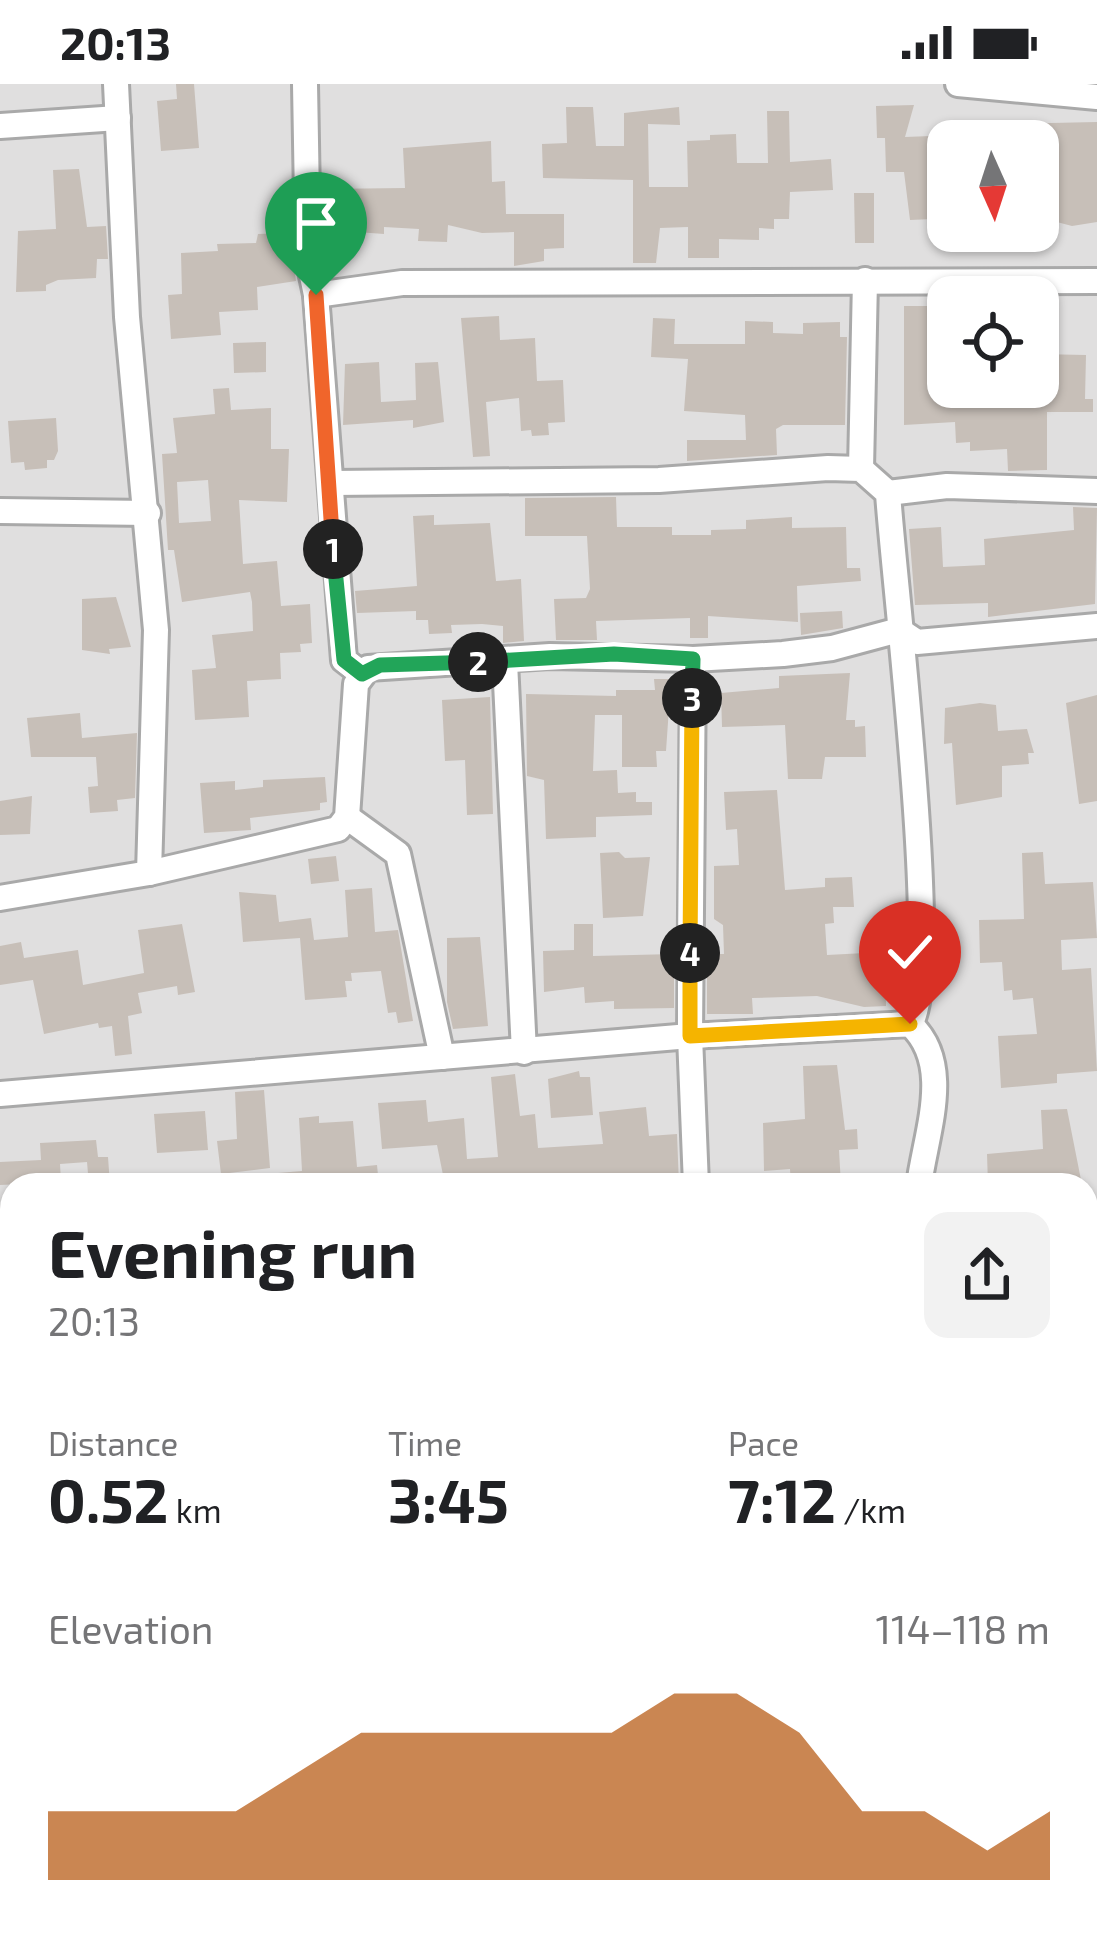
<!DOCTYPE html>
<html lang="en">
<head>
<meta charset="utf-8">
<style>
	body { margin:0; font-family:"Exo 2",sans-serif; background:#f2f2f2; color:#202124; height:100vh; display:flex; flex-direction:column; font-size:45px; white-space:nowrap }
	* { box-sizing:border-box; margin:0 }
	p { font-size:39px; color:#757577 }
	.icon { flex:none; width:66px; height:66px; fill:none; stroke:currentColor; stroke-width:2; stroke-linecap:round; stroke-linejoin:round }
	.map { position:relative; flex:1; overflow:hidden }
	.panel { position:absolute; left:0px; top:1089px; width:1098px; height:771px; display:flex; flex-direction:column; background:#fff; border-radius:36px 36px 0 0; box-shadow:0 3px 9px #0004 }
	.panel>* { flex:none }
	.needle { width:78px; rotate:177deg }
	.tools { position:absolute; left:927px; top:36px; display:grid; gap:24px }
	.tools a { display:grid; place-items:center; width:132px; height:132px; border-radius:24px; background:#fff; box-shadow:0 3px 9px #0004; font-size:60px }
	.pin { position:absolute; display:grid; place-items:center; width:102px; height:102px; color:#fff; margin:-123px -51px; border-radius:50% 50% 50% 0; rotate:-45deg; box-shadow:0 0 12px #0007 }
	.pin .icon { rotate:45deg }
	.km { position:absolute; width:60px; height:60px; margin:-30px; border-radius:50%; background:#222; color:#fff; font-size:33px; line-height:60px; text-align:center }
	.round { display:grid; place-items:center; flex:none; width:126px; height:126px; border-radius:24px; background:#f2f2f2 }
	.summary { display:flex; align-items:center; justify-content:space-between; height:204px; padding:0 48px }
	h1 { font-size:66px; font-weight:700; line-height:90px }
	.stats { display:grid; grid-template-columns:repeat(3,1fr); gap:18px; height:204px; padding:12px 48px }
	.stats div { display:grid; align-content:center }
	.stats b { font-size:60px; font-weight:700 }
	.stats small { font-size:33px; font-weight:400 }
	.stats p { font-size:33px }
	.chart { height:336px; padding:24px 48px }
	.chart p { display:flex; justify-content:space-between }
	.chart svg { width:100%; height:216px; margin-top:12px; fill:#b45309; opacity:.7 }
	.status { display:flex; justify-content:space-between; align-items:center; height:84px; padding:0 60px; background:#fff; direction:ltr }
	.status svg { height:33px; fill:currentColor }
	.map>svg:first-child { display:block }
	.residential { fill:#e0dfdf; fill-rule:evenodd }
	.water { fill:#aad3df }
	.building { fill:#c7bfb8; fill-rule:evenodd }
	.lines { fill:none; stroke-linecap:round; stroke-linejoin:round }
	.minor-casing { stroke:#a9a9a9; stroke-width:30 }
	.minor { stroke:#fff; stroke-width:24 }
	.split-1-casing { stroke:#fff; stroke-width:24 }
	.split-2-casing { stroke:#fff; stroke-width:24 }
	.split-3-casing { stroke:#fff; stroke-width:24 }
	.split-4-casing { stroke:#fff; stroke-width:24 }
	.split-5-casing { stroke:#fff; stroke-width:24 }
	.split-1 { stroke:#f0652b; stroke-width:15 }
	.split-2 { stroke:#22a559; stroke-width:15 }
	.split-3 { stroke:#22a559; stroke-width:15 }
	.split-4 { stroke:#f5b400; stroke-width:15 }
	.split-5 { stroke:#f5b400; stroke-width:15 }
</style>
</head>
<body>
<div class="status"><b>20:13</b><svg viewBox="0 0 49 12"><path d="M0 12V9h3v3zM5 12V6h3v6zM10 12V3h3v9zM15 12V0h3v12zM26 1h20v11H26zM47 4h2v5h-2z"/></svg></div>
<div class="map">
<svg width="1097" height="1859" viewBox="0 0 1097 1859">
	<rect width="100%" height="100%" fill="#f2efe9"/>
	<path class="residential" d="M0,0H1097V1859H223L216,1848H1086V1101H12V1496L0,1476ZM948,57H1038V147H948ZM948,213H1038V303H948Z"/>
	<polygon class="water" points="0,1476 12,1496 12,1848 216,1848 223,1859 0,1859"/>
	<g class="building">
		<polygon points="176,0 194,0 199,64 161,67 157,17 177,15"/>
		<polygon points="914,21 905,53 931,52 931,70 943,69 944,96 930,97 933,135 910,136 904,88 886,88 885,54 877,54 876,22"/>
		<polygon points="566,23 593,23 596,62 624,62 624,29 679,23 680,41 648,40 649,103 688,103 687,57 710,56 710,51 736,50 737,79 768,79 767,27 789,27 790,78 831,75 833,106 790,108 789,135 774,135 774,145 759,144 759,156 719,155 719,174 688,174 688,143 660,144 656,179 633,179 633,96 543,94 542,60 567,59"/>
		<polygon points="1097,38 1097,138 1072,142 1038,133 1038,57 1007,57 1008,40"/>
		<polygon points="491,57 492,98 505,97 506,130 564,130 564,164 544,165 544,177 514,182 514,148 482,149 448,141 447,158 418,157 419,145 384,143 384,150 330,146 324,140 323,105 405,104 403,64"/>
		<polygon points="79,85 87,143 106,142 108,175 97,175 96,194 58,196 46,201 46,207 16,208 18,147 56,145 53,86"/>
		<polygon points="854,109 874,109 874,159 855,159"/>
		<polygon points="283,149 283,160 291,160 296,197 257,203 258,226 219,228 221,251 171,255 168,211 182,210 181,169 218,167 217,160 256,159 258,150"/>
		<polygon points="904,222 932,222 932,277 944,276 946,303 1038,303 1038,270 1086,271 1085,315 1093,315 1093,328 1047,328 1047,386 1008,387 1007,365 970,367 970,358 956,359 955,338 904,341"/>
		<polygon points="499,232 500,256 535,254 537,297 563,296 565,338 548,339 549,351 532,352 531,346 521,347 519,314 486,318 490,372 473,373 461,234"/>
		<polygon points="653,234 675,235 674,260 745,260 745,237 773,238 773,249 803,250 803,239 840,238 840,253 847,253 845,341 783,341 776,345 777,371 687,377 687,356 746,356 745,331 684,327 688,275 651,273"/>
		<polygon points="266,258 266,288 234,289 233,259"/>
		<polygon points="379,278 381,318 416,316 415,279 438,278 444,338 413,344 413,336 343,341 345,280"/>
		<path d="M229,304L231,326L271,324V365H289L287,418L239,416L243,480L277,477L281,522L310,520L312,559L300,560L301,568L280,569L281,595L247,597L249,633L195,636L192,586L216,584L212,551L253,547L252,518L250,508L182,518L174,466H168L162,370L177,369L173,334L215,330L213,305ZM208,396L211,437L179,439L177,398Z"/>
		<polygon points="56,334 58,367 54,376 47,376 47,384 25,386 24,378 11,379 8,337"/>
		<polygon points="616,413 617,443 672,443 672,451 711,451 711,446 746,445 746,436 792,433 792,444 846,443 847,484 860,484 861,497 797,502 798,538 708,532 708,554 690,554 690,534 596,537 597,556 556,556 554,515 586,514 590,505 587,452 525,452 525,414"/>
		<polygon points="1073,423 1097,424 1095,520 988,533 988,519 915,521 909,445 941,443 943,483 985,481 984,455 1074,446"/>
		<polygon points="434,431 434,441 490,439 496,497 521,495 524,557 503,559 503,542 482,540 451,541 452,549 429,550 428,536 416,536 416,527 357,529 355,507 417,502 413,432"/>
		<polygon points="116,513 131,563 109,565 110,570 82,566 82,515"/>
		<polygon points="842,527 843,544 801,551 800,529"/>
		<polygon points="850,589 846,636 855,636 855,643 865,642 866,673 825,673 822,695 788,695 785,641 722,643 721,609 779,604 779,592"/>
		<polygon points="654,595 671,595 666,667 656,667 657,683 622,683 622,631 595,631 593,687 617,686 618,709 636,708 636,718 652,718 652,731 596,733 596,753 546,755 544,696 527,692 526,610 616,612 616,606 655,606"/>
		<polygon points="1097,611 1097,717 1079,720 1066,619"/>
		<polygon points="490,613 493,730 467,731 465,676 445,677 442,616"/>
		<polygon points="980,619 996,621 998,647 1027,645 1034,669 1028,669 1029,680 1002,682 1002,713 956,721 952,659 944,660 945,624"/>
		<polygon points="80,629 82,654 137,649 135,714 117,716 118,727 90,729 88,703 98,702 96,673 31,673 27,634"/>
		<polygon points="325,693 327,718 320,719 320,726 250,734 251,746 204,749 200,699 235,697 235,706 263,703 263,696"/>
		<polygon points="777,706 785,806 825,803 825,794 852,793 854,823 833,823 834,839 825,840 827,871 865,869 864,863 885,862 886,922 864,923 817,912 752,914 753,930 707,930 707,870 724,870 723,841 714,835 714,782 739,781 737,745 726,746 724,708"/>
		<polygon points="32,712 30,750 0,751 0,717"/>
		<polygon points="619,768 625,774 650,773 643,832 603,834 600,769"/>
		<polygon points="1043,768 1045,800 1093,798 1097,854 1061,856 1062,886 1091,884 1097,987 1057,990 1057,999 1001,1004 998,952 1037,950 1033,914 1013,916 1012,906 1004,907 1002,878 980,879 979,836 1024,835 1022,769"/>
		<polygon points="336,772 339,797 311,800 308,775"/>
		<polygon points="372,804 375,848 398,846 413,937 398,939 396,928 388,929 381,887 351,889 352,897 345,897 347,913 305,916 300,854 243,858 239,808 276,811 279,838 311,834 314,856 348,853 345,806"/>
		<polygon points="182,840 195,908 178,911 177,902 138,909 142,929 128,932 132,970 115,972 112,942 99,944 98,939 44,950 33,896 0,901 0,862 21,858 24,874 78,866 83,901 144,889 138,846"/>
		<polygon points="574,840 593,840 593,872 674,870 674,924 614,925 614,917 585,919 584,903 544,908 543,867 574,866"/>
		<polygon points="480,853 488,942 453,945 447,918 447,854"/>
		<polygon points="837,981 845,1046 857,1045 858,1065 839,1066 841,1101 791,1101 790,1085 764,1087 763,1039 805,1035 803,982"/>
		<polygon points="579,987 580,993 590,993 593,1031 551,1034 548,995"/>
		<polygon points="515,990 520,1032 535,1030 538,1064 603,1060 599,1028 646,1023 649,1052 677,1050 679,1101 572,1101 571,1097 445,1101 437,1061 382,1065 378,1019 426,1016 428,1038 464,1034 467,1075 498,1073 491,993"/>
		<polygon points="264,1006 270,1084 221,1090 217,1057 237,1055 235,1008"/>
		<polygon points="1067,1025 1082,1101 988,1101 987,1070 1043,1065 1041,1026"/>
		<polygon points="205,1027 208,1066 157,1069 154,1030"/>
		<polygon points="319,1032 319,1039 353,1037 357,1083 377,1081 379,1101 254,1101 253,1091 302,1087 299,1034"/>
		<polygon points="96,1056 98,1073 108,1073 110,1101 89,1101 87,1078 60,1080 61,1098 0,1101 0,1078 41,1076 40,1059"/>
	</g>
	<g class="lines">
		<defs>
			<g id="minor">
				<polyline points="116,0 127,233 156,546 149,789"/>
				<polyline points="305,0 308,173 316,211 344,576 362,590"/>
				<polyline points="958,0 1097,13"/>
				<polyline points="0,42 118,34"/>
				<polyline points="316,211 402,199 1097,197"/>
				<polyline points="861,385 865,196"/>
				<path d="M332,399L659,396L828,384L861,385L888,409C893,491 943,893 910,940"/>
				<polyline points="888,409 947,402 1097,407"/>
				<polyline points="0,427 148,429"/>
				<polyline points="693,575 690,952 696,1101"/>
				<polyline points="505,578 524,968"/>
				<polyline points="347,733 398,770 442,973"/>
				<polyline points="0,814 149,789 338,745 347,733 356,600 368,584 550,572 693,575 783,570 832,564 899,546 917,558 1097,542"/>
				<path d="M0,1010L690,952L910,940C954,980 926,1048 919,1101"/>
				<polyline points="0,1200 12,1200"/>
				<polyline points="1086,1224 1097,1224"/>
				<polyline points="0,1485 12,1504"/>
				<polyline points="1086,1601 1097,1598"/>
				<polyline points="205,1848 211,1859"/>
				<polyline points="434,1848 438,1859"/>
				<polyline points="582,1859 643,1848"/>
			</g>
		</defs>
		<use href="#minor" class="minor-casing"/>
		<use href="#minor" class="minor"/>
	</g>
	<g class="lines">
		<defs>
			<polyline id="split-1" points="316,211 333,465"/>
			<polyline id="split-2" points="333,465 344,576 362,590 380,581 478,578"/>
			<polyline id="split-3" points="478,578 614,570 693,575 692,614"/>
			<polyline id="split-4" points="690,869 692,614"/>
			<polyline id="split-5" points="690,869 690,952 910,940"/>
		</defs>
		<use href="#split-1" class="split-1-casing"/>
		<use href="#split-2" class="split-2-casing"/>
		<use href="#split-3" class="split-3-casing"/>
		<use href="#split-4" class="split-4-casing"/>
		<use href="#split-5" class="split-5-casing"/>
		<use href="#split-1" class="split-1"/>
		<use href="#split-2" class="split-2"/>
		<use href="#split-3" class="split-3"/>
		<use href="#split-4" class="split-4"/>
		<use href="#split-5" class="split-5"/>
	</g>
</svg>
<div class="tools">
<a><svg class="needle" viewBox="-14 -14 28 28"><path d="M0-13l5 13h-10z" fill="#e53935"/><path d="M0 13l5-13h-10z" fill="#757577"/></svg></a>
<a><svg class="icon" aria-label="locate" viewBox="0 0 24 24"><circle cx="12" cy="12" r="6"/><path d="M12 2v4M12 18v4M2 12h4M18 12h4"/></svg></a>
</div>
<div class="pin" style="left:316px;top:211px;background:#1e9e55"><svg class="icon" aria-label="arrive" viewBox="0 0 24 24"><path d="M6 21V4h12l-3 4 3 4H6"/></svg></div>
<div class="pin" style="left:910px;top:940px;background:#d93025"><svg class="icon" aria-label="check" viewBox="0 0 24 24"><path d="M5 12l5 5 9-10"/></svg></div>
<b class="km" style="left:333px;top:465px">1</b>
<b class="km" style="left:478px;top:578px">2</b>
<b class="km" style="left:692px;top:614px">3</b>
<b class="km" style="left:690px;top:869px">4</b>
<section class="panel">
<div class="summary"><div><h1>Evening run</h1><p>20:13</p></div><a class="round"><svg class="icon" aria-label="share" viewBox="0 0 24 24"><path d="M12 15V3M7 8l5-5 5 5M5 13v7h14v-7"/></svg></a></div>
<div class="stats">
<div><p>Distance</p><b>0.52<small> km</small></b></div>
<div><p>Time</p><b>3:45</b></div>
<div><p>Pace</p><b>7:12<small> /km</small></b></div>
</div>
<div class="chart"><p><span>Elevation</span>114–118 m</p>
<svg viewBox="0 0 160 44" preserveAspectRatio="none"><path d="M0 44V30L10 30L20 30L30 30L40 22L50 14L60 14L70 14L80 14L90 14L100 6L110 6L120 14L130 30L140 30L150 38L160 30V44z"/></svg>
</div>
</section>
</div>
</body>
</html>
